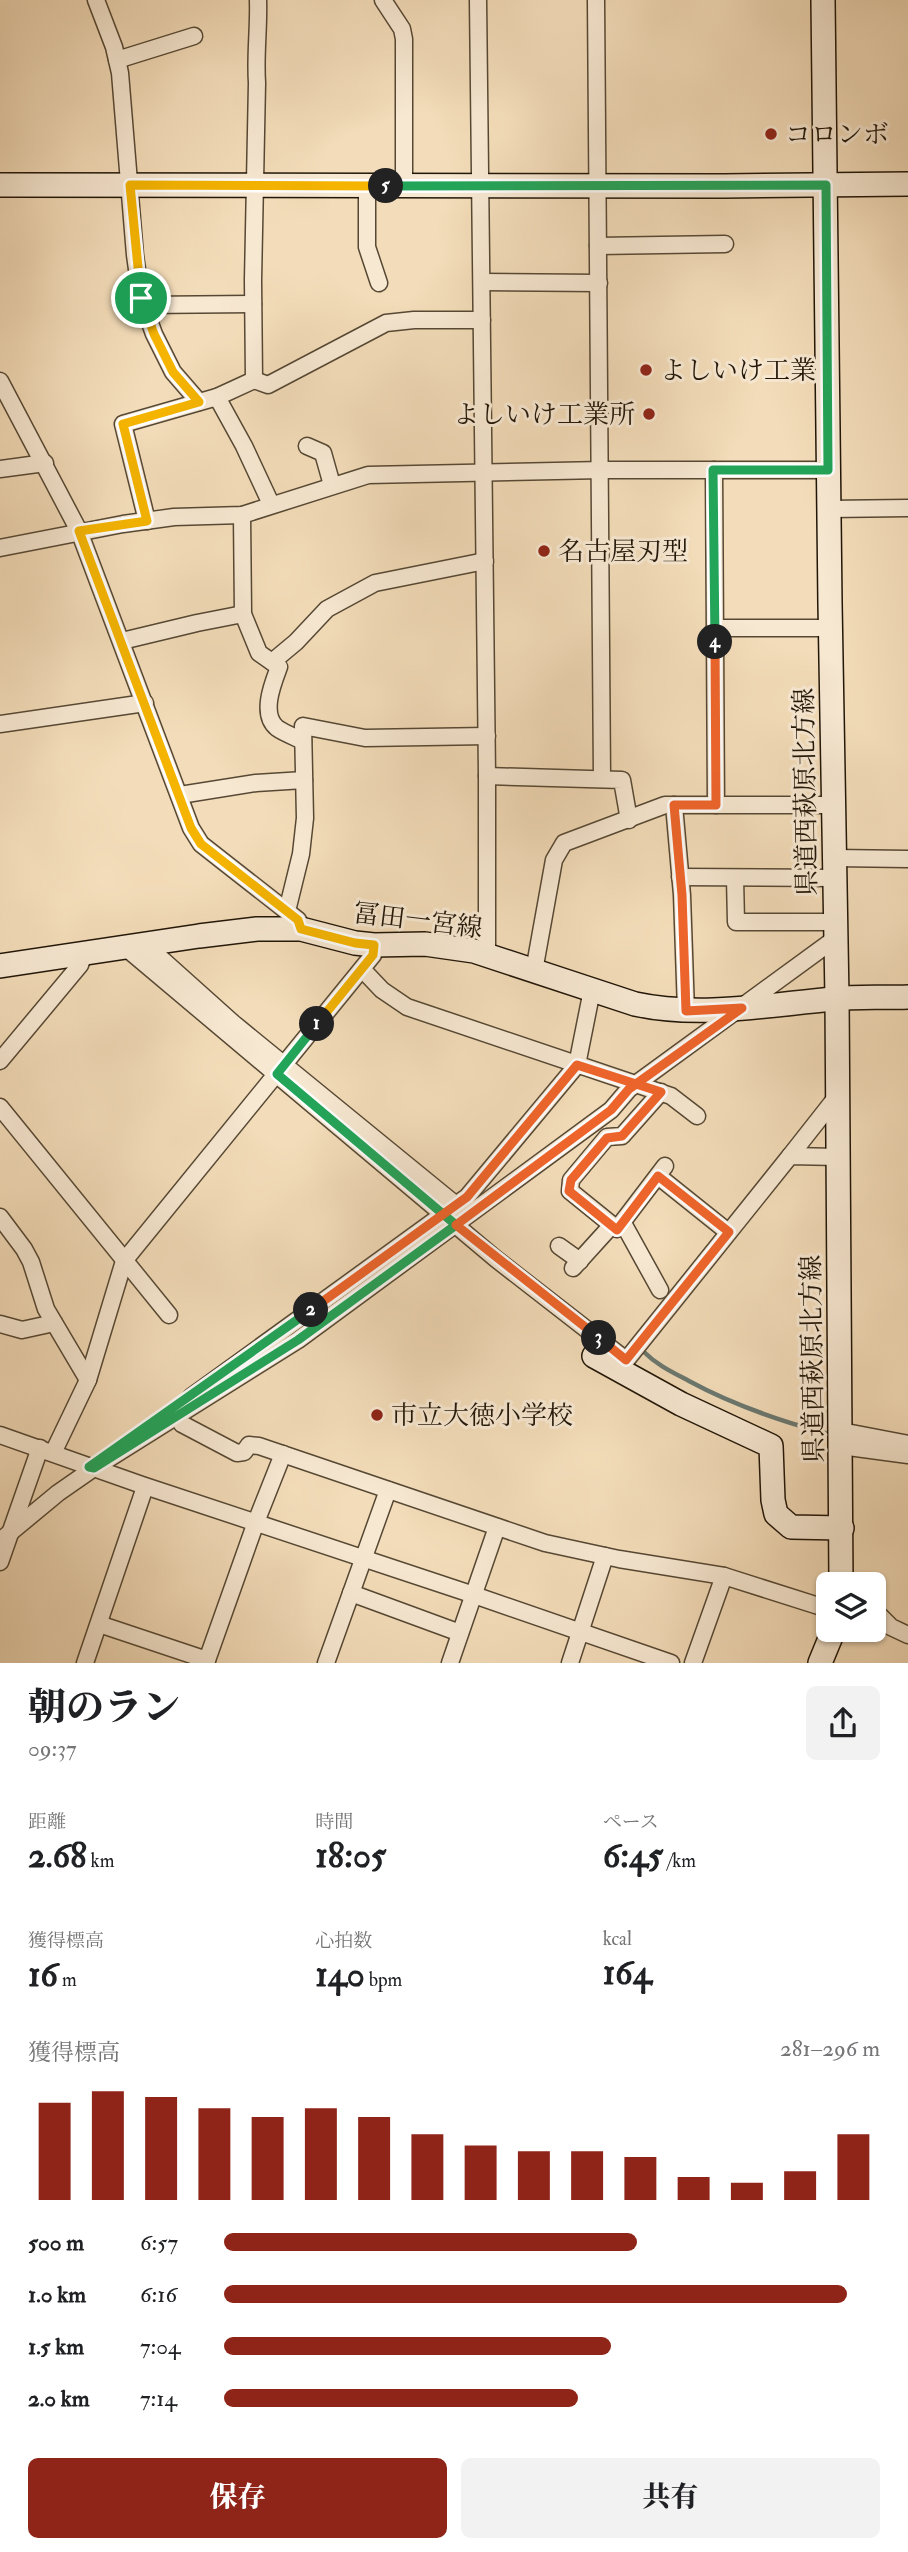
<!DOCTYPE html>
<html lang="ja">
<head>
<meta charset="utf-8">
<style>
	body { margin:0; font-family:"IM FELL Double Pica","Noto Serif JP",serif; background:#f2f2f2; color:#202124; height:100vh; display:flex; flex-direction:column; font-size:26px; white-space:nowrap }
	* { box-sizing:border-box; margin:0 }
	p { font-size:23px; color:#757577 }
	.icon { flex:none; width:38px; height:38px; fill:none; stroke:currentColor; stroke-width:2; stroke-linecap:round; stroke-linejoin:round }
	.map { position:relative; height:1663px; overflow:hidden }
	.side { display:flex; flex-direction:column; background:#fff; flex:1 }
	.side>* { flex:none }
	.tools { position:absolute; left:816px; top:1572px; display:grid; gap:14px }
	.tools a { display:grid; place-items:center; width:70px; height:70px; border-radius:10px; background:#fff; box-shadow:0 2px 5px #0004; font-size:35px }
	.pin { position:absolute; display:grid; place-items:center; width:60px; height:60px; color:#fff; margin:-30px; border:4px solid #fff; border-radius:50%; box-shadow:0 2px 7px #0007 }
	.km { position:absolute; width:35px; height:35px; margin:-18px; border-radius:50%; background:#222; color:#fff; font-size:19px; line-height:35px; text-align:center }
	.round { display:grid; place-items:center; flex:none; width:74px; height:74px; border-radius:10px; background:#f2f2f2 }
	.headline { display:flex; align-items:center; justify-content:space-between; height:119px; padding:0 28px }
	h1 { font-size:38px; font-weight:800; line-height:52px }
	.figures { display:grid; grid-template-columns:repeat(3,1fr); gap:10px; height:119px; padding:7px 28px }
	.figures div { display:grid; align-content:center }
	.figures b { font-size:35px; font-weight:800 }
	.figures small { font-size:19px; font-weight:400 }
	.figures p { font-size:19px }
	.chart { height:196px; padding:14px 28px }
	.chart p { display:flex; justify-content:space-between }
	.chart svg { width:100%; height:126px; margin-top:7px; stroke:#8f2418; stroke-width:6 }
	.button { display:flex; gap:14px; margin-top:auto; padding:14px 28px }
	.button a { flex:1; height:80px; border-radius:10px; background:#8f2418; color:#fff; font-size:28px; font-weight:800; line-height:80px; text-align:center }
	.button a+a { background:#f2f2f2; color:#202124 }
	ul { padding:0 28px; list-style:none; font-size:23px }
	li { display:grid; grid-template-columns:112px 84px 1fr; align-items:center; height:52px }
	li i { height:18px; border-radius:9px; background:#8f2418 }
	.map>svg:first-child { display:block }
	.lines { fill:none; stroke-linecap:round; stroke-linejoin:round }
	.stream { stroke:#6b7870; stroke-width:4.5 }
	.street-casing { stroke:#564834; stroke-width:19 }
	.secondary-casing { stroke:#211608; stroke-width:26 }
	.street { stroke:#f7e8d2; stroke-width:16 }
	.secondary { stroke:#f7e8d2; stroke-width:23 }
	.split-1-casing { stroke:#fff; stroke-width:14 }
	.split-2-casing { stroke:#fff; stroke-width:14 }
	.split-3-casing { stroke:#fff; stroke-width:14 }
	.split-4-casing { stroke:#fff; stroke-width:14 }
	.split-5-casing { stroke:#fff; stroke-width:14 }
	.split-6-casing { stroke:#fff; stroke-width:14 }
	.split-1 { stroke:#f5b400; stroke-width:9 }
	.split-2 { stroke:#22a559; stroke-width:9 }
	.split-3 { stroke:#f0652b; stroke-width:9 }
	.split-4 { stroke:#f0652b; stroke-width:9 }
	.split-5 { stroke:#22a559; stroke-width:9 }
	.split-6 { stroke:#f5b400; stroke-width:9 }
	.poi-dot { fill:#8f2418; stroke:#f7e8d2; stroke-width:2.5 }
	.labels { text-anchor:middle; stroke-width:6; stroke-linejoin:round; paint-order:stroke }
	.poi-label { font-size:26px; fill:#211608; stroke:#f7e8d2; text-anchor:start }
	.street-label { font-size:26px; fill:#211608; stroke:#f7e8d2 }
</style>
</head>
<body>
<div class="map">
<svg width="908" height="1663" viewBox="0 0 908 1663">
	<rect width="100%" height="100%" fill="#f3dcb9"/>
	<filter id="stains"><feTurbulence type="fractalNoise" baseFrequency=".00286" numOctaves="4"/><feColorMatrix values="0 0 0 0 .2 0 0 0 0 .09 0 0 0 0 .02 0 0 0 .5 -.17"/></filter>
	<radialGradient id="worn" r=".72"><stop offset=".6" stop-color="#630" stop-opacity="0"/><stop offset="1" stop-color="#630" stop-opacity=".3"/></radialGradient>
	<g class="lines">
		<path class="stream" d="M644,1352C657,1365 672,1372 689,1381C733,1405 777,1420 825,1433"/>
		<defs>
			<g id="street">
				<polyline points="96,0 114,47 120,73 135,255 141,298 154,334 173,372 199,402"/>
				<polyline points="383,0 402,29 404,39 404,186"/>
				<polyline points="478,0 487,776 487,955"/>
				<polyline points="596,0 602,779"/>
				<polyline points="117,60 194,36"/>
				<polyline points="367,186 367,247 379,283"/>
				<polyline points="598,246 725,244"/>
				<polyline points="482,282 599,283"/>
				<polyline points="143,305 253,304"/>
				<polyline points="254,380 268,385 386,323 414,320 482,320"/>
				<polyline points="0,381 79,531 191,828 201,844 298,920 301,929"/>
				<polyline points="217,397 244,446 271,504"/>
				<polyline points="307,446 323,453 332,485"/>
				<polyline points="0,469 45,463"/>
				<polyline points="714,470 716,805"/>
				<polyline points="829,509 908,508"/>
				<path d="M242,515L243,614L259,653L279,667C273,683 260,714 277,728C284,733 295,737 303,741"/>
				<path d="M147,521L123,424L217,397L254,380L253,280L257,83C255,55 259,28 258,0"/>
				<polyline points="0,548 123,524 174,517 242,515 368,475 602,470 828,470"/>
				<polyline points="715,628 830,628"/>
				<polyline points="122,641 197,623 243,614"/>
				<polyline points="272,662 296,642 327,609 375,583 485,561"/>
				<polyline points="0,724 145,703"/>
				<polyline points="487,776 622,780 629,820"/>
				<polyline points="180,795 256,783 304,780"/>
				<polyline points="674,805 682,895 686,1011"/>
				<polyline points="835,858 908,859"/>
				<polyline points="680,877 835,878"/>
				<polyline points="735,878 736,922 836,922"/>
				<polyline points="287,911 301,854 305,818 303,726 365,738 487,736"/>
				<polyline points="146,945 233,1023 456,1205"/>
				<polyline points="126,948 496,1259 626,1360"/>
				<polyline points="362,969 382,990 407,1007 671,1096 697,1116"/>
				<polyline points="534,971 554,860 564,843 665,805 834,805"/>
				<polyline points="0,1061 80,965 84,953"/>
				<polyline points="661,1092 622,1136 607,1137 571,1180 570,1191 617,1229 665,1166"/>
				<polyline points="0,1107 169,1315"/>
				<polyline points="790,1156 838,1095"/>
				<polyline points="658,1176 728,1232"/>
				<polyline points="0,1217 24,1249 31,1262 46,1309 88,1380"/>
				<polyline points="623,1223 660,1290"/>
				<polyline points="559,1246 580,1261"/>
				<polyline points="573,1268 612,1225"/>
				<polyline points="0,1324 22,1330 54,1323"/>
				<polyline points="620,1368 790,1156 838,1157"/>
				<polyline points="191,1397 467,1197 577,1065 592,990"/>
				<polyline points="177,1417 182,1424 237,1453 244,1452 249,1445 259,1446 545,1543 619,1559 724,1576 828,1609"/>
				<polyline points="841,1431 908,1444"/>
				<polyline points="0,1435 142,1485 474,1595 671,1663"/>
				<polyline points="841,1446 908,1455"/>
				<polyline points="53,1453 88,1380 124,1261 373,955 374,945"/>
				<polyline points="0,1541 58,1493 94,1468 298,1340 611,1110 629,1089 836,938"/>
				<polyline points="0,1562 40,1448"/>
				<polyline points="351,1593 460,1633"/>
				<polyline points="873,1609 891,1627 908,1635"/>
				<polyline points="99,1624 207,1660"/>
				<polyline points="85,1663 145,1487"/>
				<polyline points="206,1663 256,1522 283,1454"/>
				<polyline points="326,1663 388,1490"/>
				<polyline points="450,1663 497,1527"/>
				<polyline points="570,1663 605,1556"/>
				<polyline points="693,1663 724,1576"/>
			</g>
			<g id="secondary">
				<polyline points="823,0 830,603 837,998 841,1584"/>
				<polyline points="0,185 724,186 908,184"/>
				<path d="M0,966L199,936L257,929H301L355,943L374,945L425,944L474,951L635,1004C700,1018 767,1005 833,999C857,996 883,998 908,997"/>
				<polyline points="594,1356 681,1404 771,1446 773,1500 776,1514 791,1527 842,1528"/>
				<polyline points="820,1663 834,1629"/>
			</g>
		</defs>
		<use href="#street" class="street-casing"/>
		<use href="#secondary" class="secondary-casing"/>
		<use href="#street" class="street"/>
		<use href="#secondary" class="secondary"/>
	</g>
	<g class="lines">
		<defs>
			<polyline id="split-1" points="141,298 154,334 173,372 199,402 123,424 147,521 79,531 191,828 201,844 298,920 301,929 355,943 374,945 373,955 317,1024"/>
			<polyline id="split-2" points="311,1310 89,1467 94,1468 298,1340 456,1225 277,1074 317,1024"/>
			<polyline id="split-3" points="311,1310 467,1197 577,1065 661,1092 622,1136 607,1138 571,1180 569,1191 617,1230 658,1176 729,1232 626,1360 599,1338"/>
			<polyline id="split-4" points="599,1338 456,1225 611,1110 629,1089 742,1008 686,1011 682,895 674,805 716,805 715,642"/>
			<polyline id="split-5" points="386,186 826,185 828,470 713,470 715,642"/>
			<polyline id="split-6" points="141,298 130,185 386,186"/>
		</defs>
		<use href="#split-1" class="split-1-casing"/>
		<use href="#split-2" class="split-2-casing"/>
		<use href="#split-3" class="split-3-casing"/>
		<use href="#split-4" class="split-4-casing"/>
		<use href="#split-5" class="split-5-casing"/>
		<use href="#split-6" class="split-6-casing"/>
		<use href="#split-1" class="split-1"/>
		<use href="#split-2" class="split-2"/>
		<use href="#split-3" class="split-3"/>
		<use href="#split-4" class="split-4"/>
		<use href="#split-5" class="split-5"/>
		<use href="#split-6" class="split-6"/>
	</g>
	<g class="poi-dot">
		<circle cx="771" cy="134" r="7"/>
		<circle cx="646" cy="370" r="7"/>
		<circle cx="649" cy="414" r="7"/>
		<circle cx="544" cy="551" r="7"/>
		<circle cx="377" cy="1415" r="7"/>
	</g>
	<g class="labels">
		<g class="poi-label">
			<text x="785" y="143">コロンボ</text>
			<text x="660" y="379">よしいけ工業</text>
			<text x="635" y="423" text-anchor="end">よしいけ工業所</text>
			<text x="558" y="560">名古屋刃型</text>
			<text x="391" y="1424">市立大徳小学校</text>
		</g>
		<g class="street-label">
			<text transform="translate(805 792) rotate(-91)" y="9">県道西萩原北方線</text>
			<text transform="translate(418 920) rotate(7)" y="9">冨田一宮線</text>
			<text transform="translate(812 1359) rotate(-91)" y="9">県道西萩原北方線</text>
		</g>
	</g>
	<rect width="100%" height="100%" filter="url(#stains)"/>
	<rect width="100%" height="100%" fill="url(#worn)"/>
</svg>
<div class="tools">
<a><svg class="icon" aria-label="layers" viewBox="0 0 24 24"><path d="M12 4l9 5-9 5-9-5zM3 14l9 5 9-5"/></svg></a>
</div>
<div class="pin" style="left:141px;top:298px;background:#1e9e55"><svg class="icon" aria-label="arrive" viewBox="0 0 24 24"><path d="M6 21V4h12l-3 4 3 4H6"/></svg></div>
<b class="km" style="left:317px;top:1024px">1</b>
<b class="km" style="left:311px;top:1310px">2</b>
<b class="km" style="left:599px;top:1338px">3</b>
<b class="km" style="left:715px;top:642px">4</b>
<b class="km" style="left:386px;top:186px">5</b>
</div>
<section class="side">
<div class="headline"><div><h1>朝のラン</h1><p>09:37</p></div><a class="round"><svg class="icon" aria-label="share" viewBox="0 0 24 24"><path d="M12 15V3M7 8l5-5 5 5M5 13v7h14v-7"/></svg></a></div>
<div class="figures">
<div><p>距離</p><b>2.68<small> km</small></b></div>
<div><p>時間</p><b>18:05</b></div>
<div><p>ペース</p><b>6:45<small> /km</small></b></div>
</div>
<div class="figures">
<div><p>獲得標高</p><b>16<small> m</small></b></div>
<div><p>心拍数</p><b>140<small> bpm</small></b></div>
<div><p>kcal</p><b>164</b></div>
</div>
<div class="chart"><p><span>獲得標高</span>281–296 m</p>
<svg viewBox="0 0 160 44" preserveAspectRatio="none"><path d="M5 44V10M15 44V6M25 44V8M35 44V12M45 44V15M55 44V12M65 44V15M75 44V21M85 44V25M95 44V27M105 44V27M115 44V29M125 44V36M135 44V38M145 44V34M155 44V21"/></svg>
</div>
<ul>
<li><b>500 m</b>6:57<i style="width:63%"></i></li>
<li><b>1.0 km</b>6:16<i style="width:95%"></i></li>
<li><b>1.5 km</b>7:04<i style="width:59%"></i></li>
<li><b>2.0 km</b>7:14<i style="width:54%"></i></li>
</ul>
<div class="button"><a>保存</a><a>共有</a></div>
</section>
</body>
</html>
